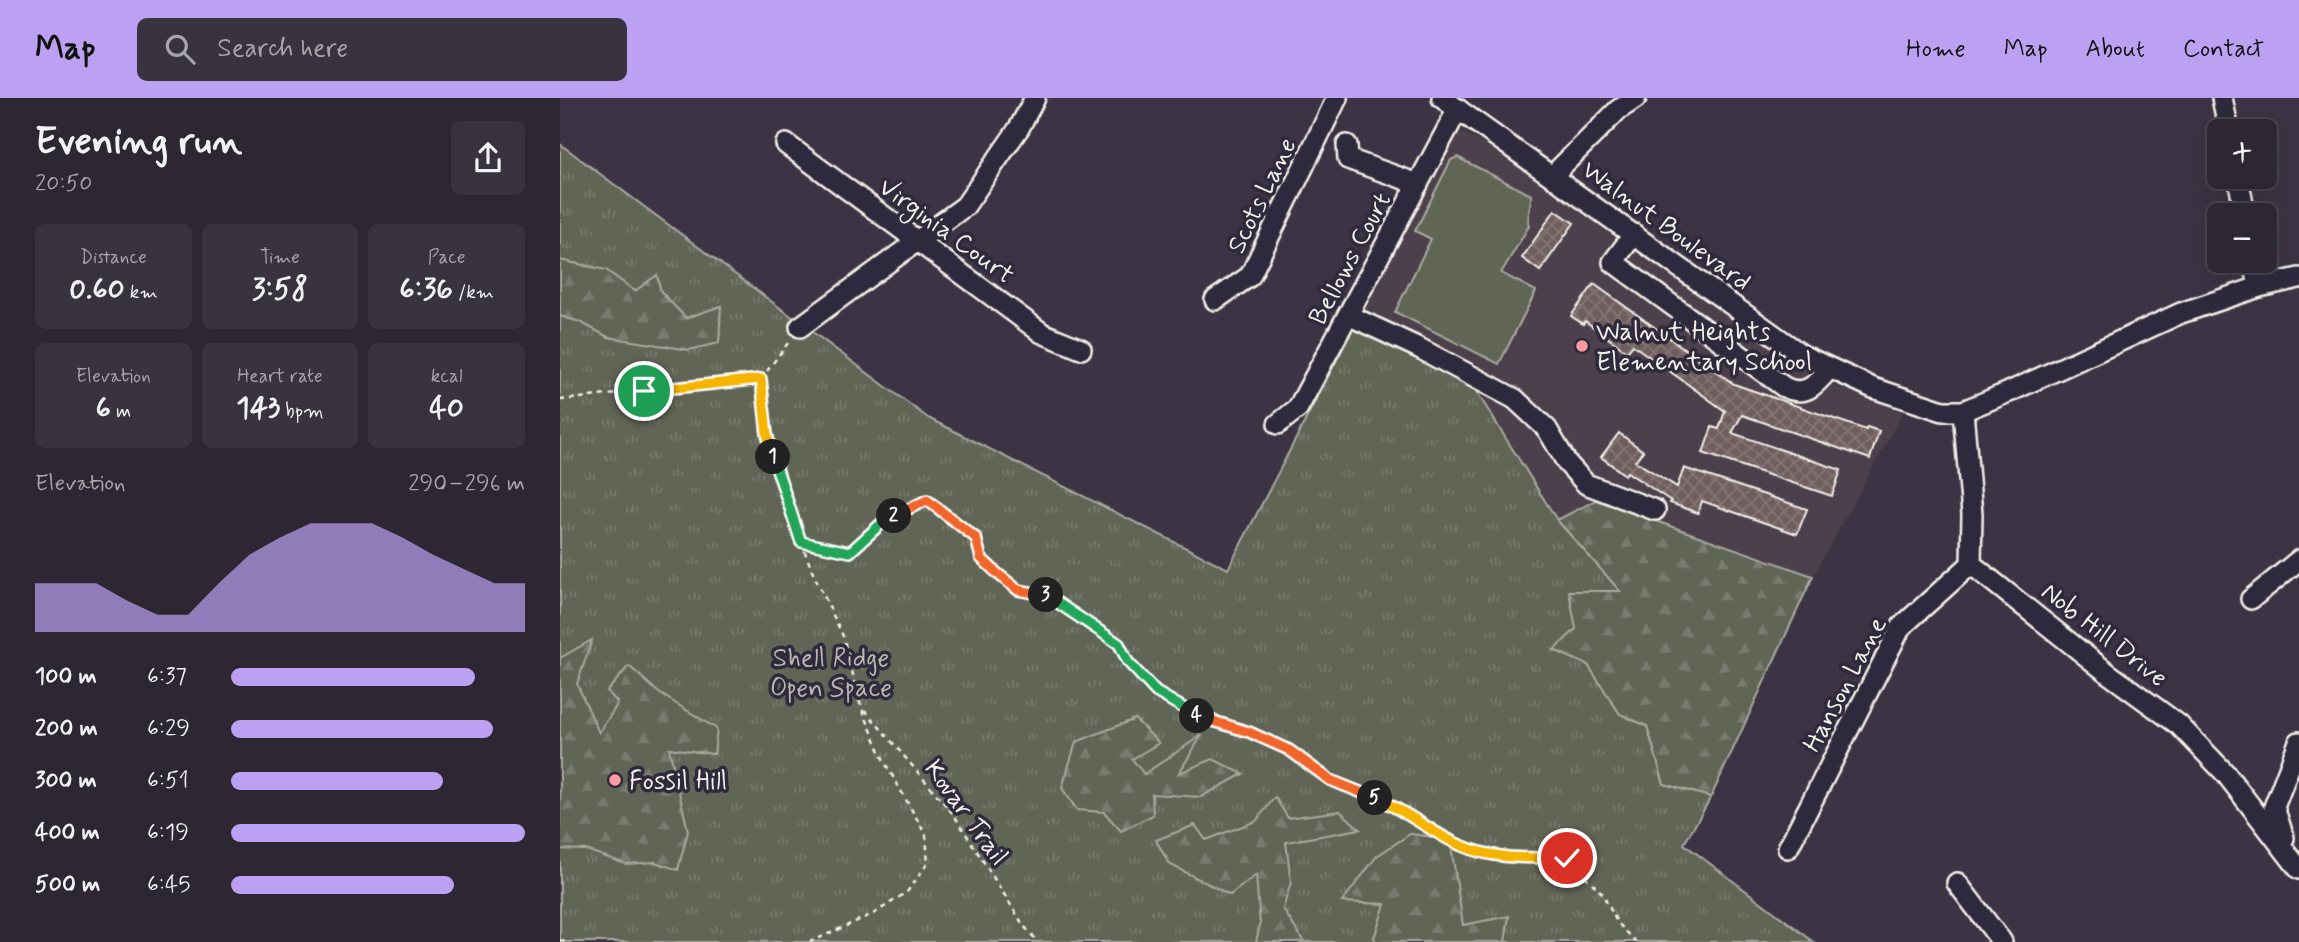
<!DOCTYPE html>
<html lang="en">
<head>
<meta charset="utf-8">
<style>
	body { margin:0; font-family:Mynerve,sans-serif; background:#39333f; color:#f1f3f6; height:100vh; display:flex; flex-direction:column; font-size:26px; white-space:nowrap }
	* { box-sizing:border-box; margin:0 }
	p { font-size:23px; color:#a7a5ac }
	.icon { flex:none; width:38px; height:38px; fill:none; stroke:currentColor; stroke-width:2; stroke-linecap:round; stroke-linejoin:round }
	.map { position:relative; flex:1; overflow:hidden }
	.side { display:flex; flex-direction:column; background:#2d2733; width:560px }
	.side>* { flex:none }
	.controls { position:absolute; left:1647px; top:21px; display:grid; gap:14px }
	.controls a { display:grid; place-items:center; width:70px; height:70px; border-radius:10px; background:#2d2733; box-shadow:0 7px 28px #0002,0 0 0 2px #48444e; font-size:35px }
	.pin { position:absolute; display:grid; place-items:center; width:60px; height:60px; color:#fff; margin:-30px; border:4px solid #fff; border-radius:50%; box-shadow:0 2px 7px #0007 }
	.km { position:absolute; width:35px; height:35px; margin:-18px; border-radius:50%; background:#222; color:#fff; font-size:19px; line-height:35px; text-align:center }
	.round { display:grid; place-items:center; flex:none; width:74px; height:74px; border-radius:10px; background:#39333f }
	.summary { display:flex; align-items:center; justify-content:space-between; height:119px; padding:0 35px }
	h1 { font-size:38px; font-weight:700; line-height:52px }
	.stats { display:grid; grid-template-columns:repeat(3,1fr); gap:10px; height:119px; padding:7px 35px }
	.stats div { display:grid; align-content:center; border-radius:10px; background:#39333f; text-align:center }
	.stats b { font-size:30px; font-weight:700 }
	.stats small { font-size:19px; font-weight:400 }
	.stats p { font-size:19px }
	.chart { height:196px; padding:14px 35px }
	.chart p { display:flex; justify-content:space-between }
	.chart svg { width:100%; height:126px; margin-top:7px; fill:#bca0f2; opacity:.7 }
	ul { padding:0 35px; list-style:none; font-size:23px }
	li { display:grid; grid-template-columns:112px 84px 1fr; align-items:center; height:52px }
	li i { height:18px; border-radius:9px; background:#bca0f2 }
	header { display:flex; align-items:center; gap:42px; box-sizing:border-box; height:98px; padding:0 35px; background:#bca0f2; color:#111 }
	header strong { font-size:33px }
	nav { display:flex; gap:38px; margin-inline-start:auto; font-size:24px }
	.search { width:490px; height:63px; background:#39333f; display:flex; align-items:center; gap:18px; box-sizing:border-box; padding:0 24px; border-radius:10px; color:#a7a5ac; font-size:26px }
	main { display:flex; flex:1; min-height:0 }
	.map>svg:first-child { display:block }
	.built { fill:#4c404c }
	.grass { fill:url(#grass-tufts); stroke:#aaaba0; stroke-width:2 }
	.forest { fill:url(#forest-firs); stroke:#aaaba0; stroke-width:2 }
	.pitch { fill:#616557; stroke:#aaaba0; stroke-width:2 }
	.building { fill:url(#building-cross-hatch); stroke:#f4f1e8; stroke-width:2 }
	.lines { fill:none; stroke-linecap:round; stroke-linejoin:round }
	.minor-casing { stroke:#f4f1e8; stroke-width:24 }
	.path { stroke:#f4f1e8; stroke-width:2.5; stroke-dasharray:5 5; stroke-linecap:butt }
	.minor { stroke:#2f2a3d; stroke-width:19 }
	.split-1-casing { stroke:#fff; stroke-width:14 }
	.split-2-casing { stroke:#fff; stroke-width:14 }
	.split-3-casing { stroke:#fff; stroke-width:14 }
	.split-4-casing { stroke:#fff; stroke-width:14 }
	.split-5-casing { stroke:#fff; stroke-width:14 }
	.split-6-casing { stroke:#fff; stroke-width:14 }
	.split-1 { stroke:#f5b400; stroke-width:9 }
	.split-2 { stroke:#22a559; stroke-width:9 }
	.split-3 { stroke:#f0652b; stroke-width:9 }
	.split-4 { stroke:#22a559; stroke-width:9 }
	.split-5 { stroke:#f0652b; stroke-width:9 }
	.split-6 { stroke:#f5b400; stroke-width:9 }
	.poi-dot { fill:#ff9aa2; stroke:#2f2a3d; stroke-width:2.5 }
	.labels { text-anchor:middle; stroke-width:7; stroke-linejoin:round; paint-order:stroke }
	.street-label { font-size:26px; fill:#f4f1e8; stroke:#2f2a3d }
	.poi-label { font-size:26px; fill:#f4f1e8; stroke:#2f2a3d; text-anchor:start }
	.park-label { font-size:26px; fill:#b9b9ae; stroke:#2f2a3d }
</style>
</head>
<body>
<header>
<strong>Map</strong>
<div class="search"><svg class="icon" aria-label="search" viewBox="0 0 24 24"><circle cx="10" cy="10" r="6"/><path d="M15 15l6 6"/></svg>Search here</div>
<nav><a>Home</a><a>Map</a><a>About</a><a>Contact</a></nav>
</header>
<main>
<section class="side">
<div class="summary"><div><h1>Evening run</h1><p>20:50</p></div><a class="round"><svg class="icon" aria-label="share" viewBox="0 0 24 24"><path d="M12 15V3M7 8l5-5 5 5M5 13v7h14v-7"/></svg></a></div>
<div class="stats">
<div><p>Distance</p><b>0.60<small> km</small></b></div>
<div><p>Time</p><b>3:58</b></div>
<div><p>Pace</p><b>6:36<small> /km</small></b></div>
</div>
<div class="stats">
<div><p>Elevation</p><b>6<small> m</small></b></div>
<div><p>Heart rate</p><b>143<small> bpm</small></b></div>
<div><p>kcal</p><b>40</b></div>
</div>
<div class="chart"><p><span>Elevation</span>290–296 m</p>
<svg viewBox="0 0 160 44" preserveAspectRatio="none"><path d="M0 44V27L10 27L20 27L30 33L40 38L50 38L60 27L70 17L80 11L90 6L100 6L110 6L120 11L130 17L140 22L150 27L160 27V44z"/></svg>
</div>
<ul>
<li><b>100 m</b>6:37<i style="width:83%"></i></li>
<li><b>200 m</b>6:29<i style="width:89%"></i></li>
<li><b>300 m</b>6:51<i style="width:72%"></i></li>
<li><b>400 m</b>6:19<i style="width:100%"></i></li>
<li><b>500 m</b>6:45<i style="width:76%"></i></li>
</ul>
</section>
<div class="map">
<svg width="1739" height="844" viewBox="0 0 1739 844">
	<defs>
		<pattern id="grass-tufts" width="24" height="20" patternUnits="userSpaceOnUse" patternTransform="scale(1.75)"><rect width="24" height="20" fill="#616557"/><path d="M3 7l-1-3M5 7V3M7 7l1-3M15 17l-1-3M17 17v-4M19 17l1-3" fill="none" stroke="#787c6f"/></pattern>
		<pattern id="forest-firs" width="22" height="20" patternUnits="userSpaceOnUse" patternTransform="scale(1.75)"><rect width="22" height="20" fill="#616557"/><path d="M5 1l3.5 6h-7zM16 11l3.5 6h-7z" fill="#787c6f"/></pattern>
		<pattern id="building-cross-hatch" width="8" height="8" patternUnits="userSpaceOnUse" patternTransform="scale(1.75)"><rect width="8" height="8" fill="#705d5e"/><path d="M0 0l8 8M0 8l8-8" fill="none" stroke="#857575"/></pattern>
	</defs>
	<rect width="100%" height="100%" fill="#3c3444"/>
	<filter id="ink" filterUnits="userSpaceOnUse"><feTurbulence type="fractalNoise" baseFrequency=".0143" numOctaves="2"/><feDisplacementMap in="SourceGraphic" scale="14" xChannelSelector="R" yChannelSelector="G"/><feConvolveMatrix kernelMatrix="1 2 1 2 8 2 1 2 1" color-interpolation-filters="sRGB"/></filter>
	<g filter="url(#ink)">
		<polygon class="built" points="895,29 991,87 1239,267 1270,286 1343,314 1253,478 1036,402 997,422 913,288 794,229"/>
		<polygon class="grass" points="0,46 368,320 668,471 794,229 913,288 997,422 1061,493 994,552 1028,567 1060,616 1087,628 1104,686 1151,699 1124,746 1254,844 0,844"/>
		<g class="forest">
			<polygon points="0,162 46,172 75,193 97,177 101,194 126,220 161,208 159,245 129,252 48,239 20,224 0,218"/>
			<polygon points="1036,402 1253,478 1151,699 1104,686 1087,628 1060,616 1028,567 994,552 1016,531 1009,493 1060,493 997,422"/>
			<polygon points="32,542 17,586 39,635 58,605 47,593 69,568 99,595 157,631 154,656 109,650 128,733 118,772 95,764 66,766 26,752 0,751 0,560"/>
			<polygon points="575,621 599,645 572,661 584,676 642,637 619,675 653,661 683,676 641,699 592,696 593,717 561,733 544,714 517,712 502,690 516,644"/>
			<polygon points="715,699 728,720 780,713 800,731 726,744 731,784 723,811 744,844 696,844 700,827 696,777 670,797 609,766 596,742 635,727 646,742 696,723"/>
			<polygon points="850,736 890,741 903,827 949,818 945,844 816,844 814,840 825,806 782,804 817,758"/>
		</g>
		<path class="pitch" d="M897,59L971,97C972,109 966,116 969,128L941,175L976,193L939,266L835,214L871,141L855,133L891,62Z"/>
		<g class="building">
			<polygon points="995,112 1014,125 980,173 962,160"/>
			<polygon points="1034,186 1174,286 1306,332 1307,329 1319,333 1310,361 1182,317 1172,335 1281,372 1272,398 1143,355 1152,329 1159,331 1165,313 1073,247 1067,254 1025,223 1023,226 1011,218"/>
			<polygon points="1059,335 1083,353 1075,363 1117,389 1124,370 1247,411 1237,436 1142,403 1138,415 1110,405 1111,403 1067,374 1065,377 1041,359"/>
		</g>
		<g class="lines">
			<defs>
				<g id="minor">
					<polyline points="882,0 1242,257 1313,290 1383,313 1403,313 1449,294 1621,215 1699,189 1739,180"/>
					<polyline points="1662,0 1669,33"/>
					<polyline points="226,46 482,235 521,251"/>
					<polyline points="787,47 788,61 858,86"/>
					<polyline points="993,77 1058,12 1076,0"/>
					<polyline points="1678,79 1685,117"/>
					<path d="M1074,136L1053,164L1224,289C1245,299 1255,288 1268,272"/>
					<polyline points="1694,163 1699,189"/>
					<polyline points="655,202 690,178 777,0"/>
					<polyline points="788,217 859,250 955,301 987,331 1007,365 1026,386 1095,412"/>
					<polyline points="240,229 405,108 459,30 475,0"/>
					<polyline points="1403,313 1412,416 1411,466 1549,576 1619,627 1666,676 1739,771"/>
					<polyline points="718,326 738,310 898,11"/>
					<polyline points="1691,501 1739,462"/>
					<polyline points="1724,740 1714,709 1739,644"/>
					<polyline points="1228,750 1341,529 1411,466"/>
					<polyline points="1397,785 1442,844"/>
				</g>
			</defs>
			<use href="#minor" class="minor-casing"/>
			<g class="path">
				<polyline points="201,281 231,241"/>
				<polyline points="0,302 201,281 207,336 227,407 253,475 283,538 301,608 324,663 366,737 368,765 347,794 315,815 250,844"/>
				<polyline points="241,444 290,454 324,423 367,402 416,440 421,460 438,476 458,492 484,496 559,546 568,564 595,594 623,611 649,623 689,634 729,652 770,682 840,709 900,747 947,760 1007,760 1042,795 1057,824 1076,844"/>
				<polyline points="305,612 394,717 464,828 478,844"/>
				<polyline points="0,842 5,844"/>
			</g>
			<use href="#minor" class="minor"/>
		</g>
	</g>
	<g class="lines" filter="url(#ink)">
		<defs>
			<polyline id="split-1" points="84,293 201,281 207,336 213,359"/>
			<polyline id="split-2" points="213,359 241,444 290,454 324,423 334,418"/>
			<polyline id="split-3" points="334,418 367,402 416,440 421,460 438,476 458,492 486,497"/>
			<polyline id="split-4" points="486,497 559,546 568,564 596,594 637,618"/>
			<polyline id="split-5" points="637,618 689,634 729,652 770,682 815,700"/>
			<path id="split-6" d="M815,700C846,712 870,734 900,747C933,762 971,760 1007,760"/>
		</defs>
		<use href="#split-1" class="split-1-casing"/>
		<use href="#split-2" class="split-2-casing"/>
		<use href="#split-3" class="split-3-casing"/>
		<use href="#split-4" class="split-4-casing"/>
		<use href="#split-5" class="split-5-casing"/>
		<use href="#split-6" class="split-6-casing"/>
		<use href="#split-1" class="split-1"/>
		<use href="#split-2" class="split-2"/>
		<use href="#split-3" class="split-3"/>
		<use href="#split-4" class="split-4"/>
		<use href="#split-5" class="split-5"/>
		<use href="#split-6" class="split-6"/>
	</g>
	<g class="poi-dot">
		<circle cx="1022" cy="248" r="7"/>
		<circle cx="55" cy="682" r="7"/>
	</g>
	<g class="labels">
		<g class="street-label">
			<text transform="translate(701 97) rotate(-64)" y="9">Scots Lane</text>
			<text transform="translate(1107 127) rotate(36)" y="9">Walnut Boulevard</text>
			<text transform="translate(387 132) rotate(36)" y="9">Virginia Court</text>
			<text transform="translate(789 160) rotate(-62)" y="9">Bellows Court</text>
			<text transform="translate(1545 536) rotate(38)" y="9">Nob Hill Drive</text>
			<text transform="translate(1284 586) rotate(-62)" y="9">Hanson Lane</text>
			<text transform="translate(407 714) rotate(54)" y="9">Kovar Trail</text>
		</g>
		<g class="poi-label">
			<text x="1036" y="242">Walnut Heights<tspan x="1036" dy="30">Elementary School</tspan></text>
			<text x="69" y="691">Fossil Hill</text>
		</g>
		<g class="park-label">
			<text x="271" y="568">Shell Ridge<tspan x="271" dy="30">Open Space</tspan></text>
		</g>
	</g>
</svg>
<div class="controls">
<a>+</a>
<a>−</a>
</div>
<div class="pin" style="left:84px;top:293px;background:#1e9e55"><svg class="icon" aria-label="arrive" viewBox="0 0 24 24"><path d="M6 21V4h12l-3 4 3 4H6"/></svg></div>
<div class="pin" style="left:1007px;top:760px;background:#d93025"><svg class="icon" aria-label="check" viewBox="0 0 24 24"><path d="M5 12l5 5 9-10"/></svg></div>
<b class="km" style="left:213px;top:359px">1</b>
<b class="km" style="left:334px;top:418px">2</b>
<b class="km" style="left:486px;top:497px">3</b>
<b class="km" style="left:637px;top:618px">4</b>
<b class="km" style="left:815px;top:700px">5</b>
</div>
</main>
</body>
</html>
